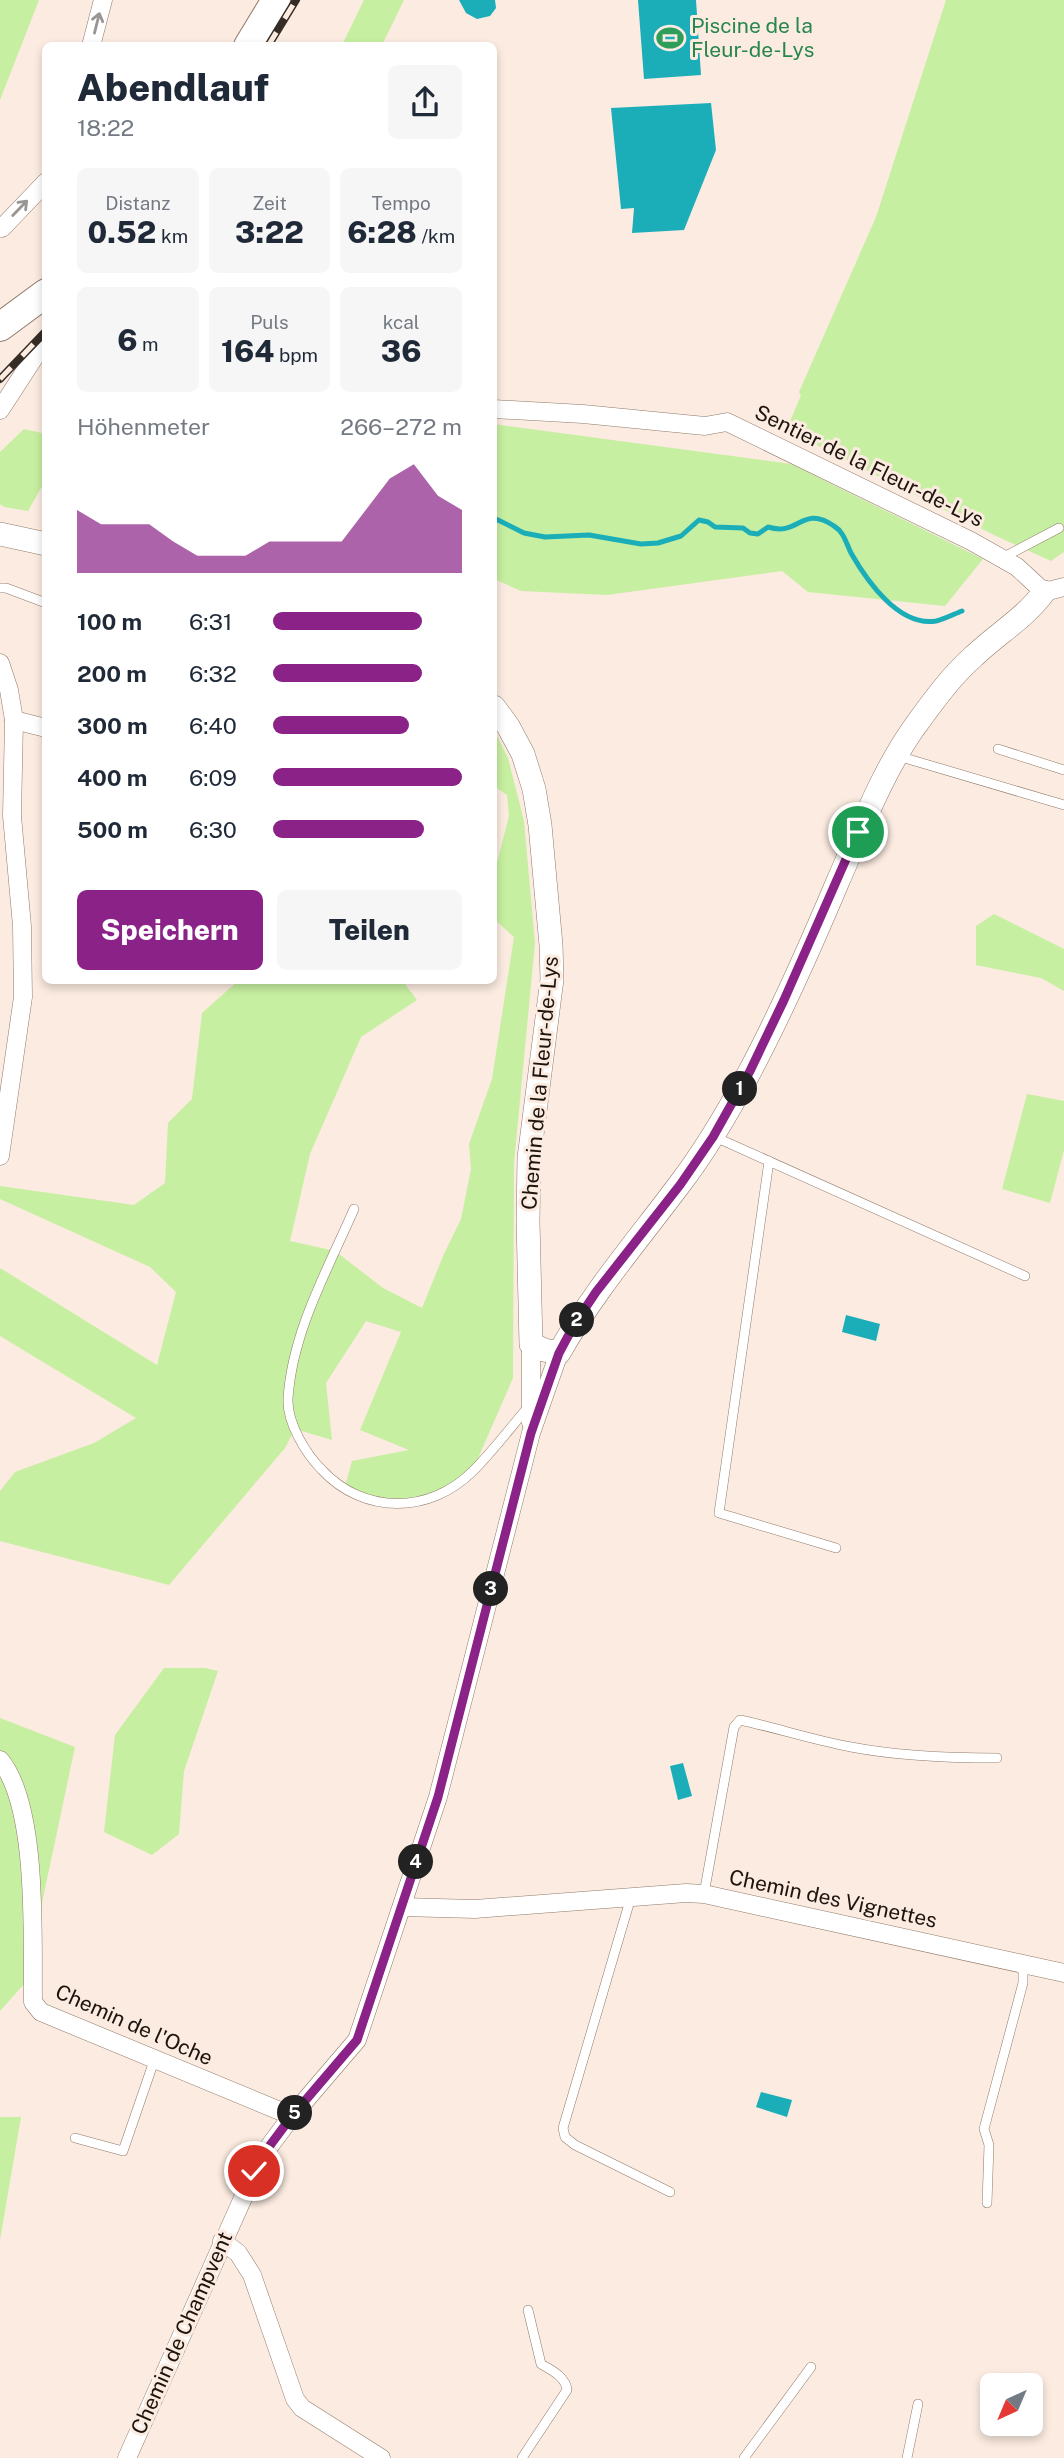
<!DOCTYPE html>
<html lang="de">
<head>
<meta charset="utf-8">
<style>
	body { margin:0; font-family:"Public Sans",sans-serif; background:#f6f6f7; color:#1f2937; height:100vh; display:flex; flex-direction:column; font-size:26px; white-space:nowrap }
	* { box-sizing:border-box; margin:0 }
	p { font-size:23px; color:#747a83 }
	.icon { flex:none; width:38px; height:38px; fill:none; stroke:currentColor; stroke-width:2; stroke-linecap:round; stroke-linejoin:round }
	.map { position:relative; flex:1; overflow:hidden }
	.drawer { position:absolute; left:42px; top:42px; width:455px; height:942px; display:flex; flex-direction:column; background:#fff; border-radius:10px; box-shadow:0 4px 10px #0003 }
	.drawer>* { flex:none }
	.needle { width:46px; rotate:224deg }
	.fabs { position:absolute; left:980px; top:2373px; display:grid; gap:14px }
	.fabs a { display:grid; place-items:center; width:63px; height:63px; border-radius:10px; background:#fff; box-shadow:0 4px 10px #0003; font-size:35px }
	.pin { position:absolute; display:grid; place-items:center; width:60px; height:60px; color:#fff; margin:-30px; border:4px solid #fff; border-radius:50%; box-shadow:0 2px 7px #0007 }
	.km { position:absolute; width:35px; height:35px; margin:-18px; border-radius:50%; background:#222; color:#fff; font-size:19px; line-height:35px; text-align:center }
	.round { display:grid; place-items:center; flex:none; width:74px; height:74px; border-radius:10px; background:#f6f6f7 }
	.head { display:flex; align-items:center; justify-content:space-between; height:119px; padding:0 35px }
	h1 { font-size:38px; font-weight:800; line-height:52px }
	.metrics { display:grid; grid-template-columns:repeat(3,1fr); gap:10px; height:119px; padding:7px 35px }
	.metrics div { display:grid; align-content:center; border-radius:10px; background:#f6f6f7; text-align:center }
	.metrics b { font-size:30px; font-weight:800 }
	.metrics small { font-size:19px; font-weight:400 }
	.metrics p { font-size:19px }
	.chart { height:196px; padding:14px 35px }
	.chart p { display:flex; justify-content:space-between }
	.chart svg { width:100%; height:126px; margin-top:7px; fill:#8a2287; opacity:.7 }
	.button { display:flex; gap:14px; margin-top:auto; padding:14px 35px }
	.button a { flex:1; height:80px; border-radius:10px; background:#8a2287; color:#fff; font-size:28px; font-weight:800; line-height:80px; text-align:center }
	.button a+a { background:#f6f6f7; color:#1f2937 }
	ul { padding:0 35px; list-style:none; font-size:23px }
	li { display:grid; grid-template-columns:112px 84px 1fr; align-items:center; height:52px }
	li i { height:18px; border-radius:9px; background:#8a2287 }
	.map>svg:first-child { display:block }
	.green { fill:#c7efa1 }
	.water { fill:#1baeb9 }
	.lines { fill:none; stroke-linecap:round; stroke-linejoin:round }
	.stream { stroke:#1baeb9; stroke-width:5 }
	.service-casing { stroke:#917a69; stroke-width:10 }
	.minor-casing { stroke:#917a69; stroke-width:19 }
	.tertiary-casing { stroke:#917a69; stroke-width:24 }
	.primary-casing { stroke:#917a69; stroke-width:30 }
	.service { stroke:#fff; stroke-width:9 }
	.minor { stroke:#fff; stroke-width:18 }
	.tertiary { stroke:#fff; stroke-width:23 }
	.primary { stroke:#fff; stroke-width:28 }
	.rail-casing { stroke:#362d26; stroke-width:8 }
	.rail { stroke:#fbebe0; stroke-width:5; stroke-dasharray:16; stroke-linecap:butt }
	.oneway { stroke:#999593 }
	.route-casing { stroke:#fff; stroke-width:14 }
	.route { stroke:#8a2287; stroke-width:9 }
	.labels { text-anchor:middle; stroke-width:6; stroke-linejoin:round; paint-order:stroke }
	.leisure-label { font-size:21px; fill:#27864d; stroke:#fbebe0; text-anchor:start }
	.street-label { font-size:21px; fill:#1d140e; stroke:#fbebe0 }
</style>
</head>
<body>
<div class="map">
<svg width="1064" height="2458" viewBox="0 0 1064 2458">
	<rect width="100%" height="100%" fill="#fbebe0"/>
	<g class="green">
		<polygon points="0,0 39,0 0,100"/>
		<polygon points="364,0 404,0 382,45 342,45"/>
		<polygon points="946,0 1064,0 1064,552 1051,561 994,535 797,435 789,424 801,395 799,392 876,217"/>
		<polygon points="494,424 791,464 983,559 945,606 808,592 782,571 607,595 521,591 494,579"/>
		<polygon points="24,429 46,434 45,481 28,511 4,507 0,504 0,452"/>
		<polygon points="494,730 508,758 524,821 535,943 514,1163 513,1378 472,1472 444,1493 406,1504 344,1490 352,1461 409,1450 360,1430 401,1332 366,1321 326,1383 332,1440 295,1429 285,1448 169,1585 0,1541 0,1491 15,1472 94,1443 136,1418 0,1336 0,1268 157,1365 176,1292 150,1267 0,1199 0,1186 134,1205 165,1183 168,1123 192,1099 202,1013 239,980 402,980 417,1000 361,1037 310,1154 290,1241 335,1251 383,1288 422,1308 444,1254 461,1219 471,1169 469,1144 492,1079 514,937 494,919 494,874 509,816 507,795 494,786"/>
		<polygon points="994,914 1064,949 1064,991 1041,978 976,965 976,926"/>
		<polygon points="1027,1094 1064,1101 1064,1150 1050,1203 1002,1189"/>
		<polygon points="164,1668 205,1668 218,1671 184,1771 179,1834 152,1855 104,1832 115,1735"/>
		<polygon points="0,1718 75,1747 25,1983 0,2011"/>
		<polygon points="0,2117 21,2117 0,2240"/>
	</g>
	<g class="water">
		<polygon points="459,0 495,0 496,8 490,16 477,19 466,13"/>
		<polygon points="638,0 696,0 701,75 644,79"/>
		<polygon points="711,103 716,150 684,230 632,233 634,208 621,209 611,108"/>
		<polygon points="846,1315 880,1324 876,1341 842,1332"/>
		<polygon points="683,1763 692,1796 678,1800 670,1766"/>
		<polygon points="761,2092 792,2100 787,2117 756,2107"/>
	</g>
	<g class="lines">
		<path class="stream" d="M494,518L524,533L545,537L589,535L641,544L658,543L681,536L699,520L708,522L715,527L743,528L750,533L758,534L768,527C799,537 802,504 834,526C844,532 846,543 851,553C867,581 899,627 936,621C945,619 954,614 962,611"/>
		<defs>
			<g id="service">
				<polyline points="1002,558 1059,528"/>
				<polyline points="0,588 6,588 46,603"/>
				<polyline points="998,749 1064,770"/>
				<polyline points="898,756 1064,805"/>
				<polyline points="715,1137 1025,1276"/>
				<polyline points="769,1161 719,1513 836,1548"/>
				<path d="M354,1209C328,1269 292,1332 288,1399C287,1423 306,1454 322,1470C364,1515 430,1514 473,1471C493,1451 511,1427 529,1406"/>
				<path d="M704,1894L734,1727L740,1720C777,1728 813,1740 851,1747C898,1756 948,1758 997,1758"/>
				<polyline points="631,1897 563,2128 565,2137 575,2145 670,2192"/>
				<polyline points="75,2138 123,2151 154,2061"/>
				<polyline points="987,2203 989,2145 984,2129 1023,1983 1023,1964"/>
				<path d="M522,2458L567,2390C566,2377 551,2370 541,2364L528,2310"/>
				<polyline points="744,2458 811,2367"/>
				<polyline points="907,2458 918,2404"/>
			</g>
			<g id="minor">
				<polyline points="91,46 103,0"/>
				<polyline points="2,228 46,182"/>
				<polyline points="494,409 583,414 705,426 727,422 971,541 1017,567 1044,592 1064,587"/>
				<polyline points="0,410 39,350"/>
				<polyline points="0,663 9,690 14,720 12,816 22,926 23,997 0,1156"/>
				<polyline points="14,720 46,728"/>
				<polyline points="531,1423 531,1344"/>
				<path d="M0,1760C39,1807 32,1941 33,2002L41,2012L292,2116"/>
				<polyline points="402,1907 475,1909 686,1893 704,1894 1064,1973"/>
				<polyline points="222,2241 238,2253 252,2275 295,2399 302,2408 381,2458"/>
				<polyline points="127,2458 255,2171 268,2148 292,2116 357,2040 438,1797 531,1433 559,1353"/>
			</g>
			<g id="tertiary">
				<polyline points="0,534 46,544"/>
				<path d="M494,707L508,726L523,754L534,789L540,825L551,945L552,979L529,1158L528,1221L531,1344L544,1350L559,1353C593,1292 638,1240 679,1185C706,1150 728,1112 749,1073C782,1011 811,945 838,881C861,829 881,775 913,729C931,704 951,676 974,656C997,634 1025,618 1044,592"/>
			</g>
			<g id="primary">
				<polyline points="248,46 276,0"/>
				<polyline points="0,327 46,293"/>
			</g>
		</defs>
		<use href="#service" class="service-casing"/>
		<use href="#minor" class="minor-casing"/>
		<use href="#tertiary" class="tertiary-casing"/>
		<use href="#primary" class="primary-casing"/>
		<use href="#service" class="service"/>
		<use href="#minor" class="minor"/>
		<use href="#tertiary" class="tertiary"/>
		<use href="#primary" class="primary"/>
		<defs>
			<g id="rail">
				<polyline points="268,46 296,0"/>
				<polyline points="0,379 46,331"/>
			</g>
		</defs>
		<use href="#rail" class="rail-casing"/>
		<use href="#rail" class="rail"/>
	</g>
	<defs><path id="oneway-shaft" d="M-6 0H5M1.5-3L5.5 0L1.5 3" fill="none" stroke-width="1.6" stroke-linecap="round" stroke-linejoin="round" transform="scale(1.75)"/></defs>
	<g class="oneway">
		<use href="#oneway-shaft" transform="translate(97 23) rotate(-76)"/>
		<use href="#oneway-shaft" transform="translate(20 208) rotate(-46)"/>
	</g>
	<g class="lines">
		<defs>
			<polyline id="route" points="254,2171 268,2148 292,2116 357,2040 438,1797 531,1433 559,1353 574,1325 596,1292 680,1185 713,1137 750,1071 784,1000 858,832"/>
		</defs>
		<use href="#route" class="route-casing"/>
		<use href="#route" class="route"/>
	</g>
	<defs>
		<symbol id="stadium-bare" viewBox="-9 -9 18 18"><path d="M0-5a6.5 5 0 1 0 0 10a6.5 5 0 1 0 0-10ZM-3.5-1.8h7v3.6h-7Z" fill="#2e9e5b" stroke="#fbebe0" stroke-width="2.5" paint-order="stroke"/></symbol>
	</defs>
	<g fill-rule="evenodd">
		<use href="#stadium-bare" x="651" y="19" width="38" height="38"/>
	</g>
	<g class="labels">
		<g class="leisure-label">
			<text x="691" y="33">Piscine de la<tspan x="691" dy="24">Fleur-de-Lys</tspan></text>
		</g>
		<g class="street-label">
			<text transform="translate(869 466) rotate(26)" y="7">Sentier de la Fleur-de-Lys</text>
			<text transform="translate(540 1083) rotate(-85)" y="7">Chemin de la Fleur-de-Lys</text>
			<text transform="translate(833 1899) rotate(12)" y="7">Chemin des Vignettes</text>
			<text transform="translate(134 2025) rotate(24)" y="7">Chemin de l'Oche</text>
			<text transform="translate(182 2333) rotate(-66)" y="7">Chemin de Champvent</text>
		</g>
	</g>
</svg>
<div class="fabs">
<a><svg class="needle" viewBox="-14 -14 28 28"><path d="M0-13l5 13h-10z" fill="#e53935"/><path d="M0 13l5-13h-10z" fill="#747a83"/></svg></a>
</div>
<div class="pin" style="left:858px;top:832px;background:#1e9e55"><svg class="icon" aria-label="arrive" viewBox="0 0 24 24"><path d="M6 21V4h12l-3 4 3 4H6"/></svg></div>
<div class="pin" style="left:254px;top:2171px;background:#d93025"><svg class="icon" aria-label="check" viewBox="0 0 24 24"><path d="M5 12l5 5 9-10"/></svg></div>
<b class="km" style="left:740px;top:1089px">1</b>
<b class="km" style="left:577px;top:1320px">2</b>
<b class="km" style="left:491px;top:1589px">3</b>
<b class="km" style="left:416px;top:1862px">4</b>
<b class="km" style="left:295px;top:2113px">5</b>
<section class="drawer">
<div class="head"><div><h1>Abendlauf</h1><p>18:22</p></div><a class="round"><svg class="icon" aria-label="share" viewBox="0 0 24 24"><path d="M12 15V3M7 8l5-5 5 5M5 13v7h14v-7"/></svg></a></div>
<div class="metrics">
<div><p>Distanz</p><b>0.52<small> km</small></b></div>
<div><p>Zeit</p><b>3:22</b></div>
<div><p>Tempo</p><b>6:28<small> /km</small></b></div>
</div>
<div class="metrics">
<div><b>6<small> m</small></b></div>
<div><p>Puls</p><b>164<small> bpm</small></b></div>
<div><p>kcal</p><b>36</b></div>
</div>
<div class="chart"><p><span>Höhenmeter</span>266–272 m</p>
<svg viewBox="0 0 160 44" preserveAspectRatio="none"><path d="M0 44V22L10 27L20 27L30 27L40 33L50 38L60 38L70 38L80 33L90 33L100 33L110 33L120 22L130 11L140 6L150 17L160 22V44z"/></svg>
</div>
<ul>
<li><b>100 m</b>6:31<i style="width:79%"></i></li>
<li><b>200 m</b>6:32<i style="width:79%"></i></li>
<li><b>300 m</b>6:40<i style="width:72%"></i></li>
<li><b>400 m</b>6:09<i style="width:100%"></i></li>
<li><b>500 m</b>6:30<i style="width:80%"></i></li>
</ul>
<div class="button"><a>Speichern</a><a>Teilen</a></div>
</section>
</div>
</body>
</html>
